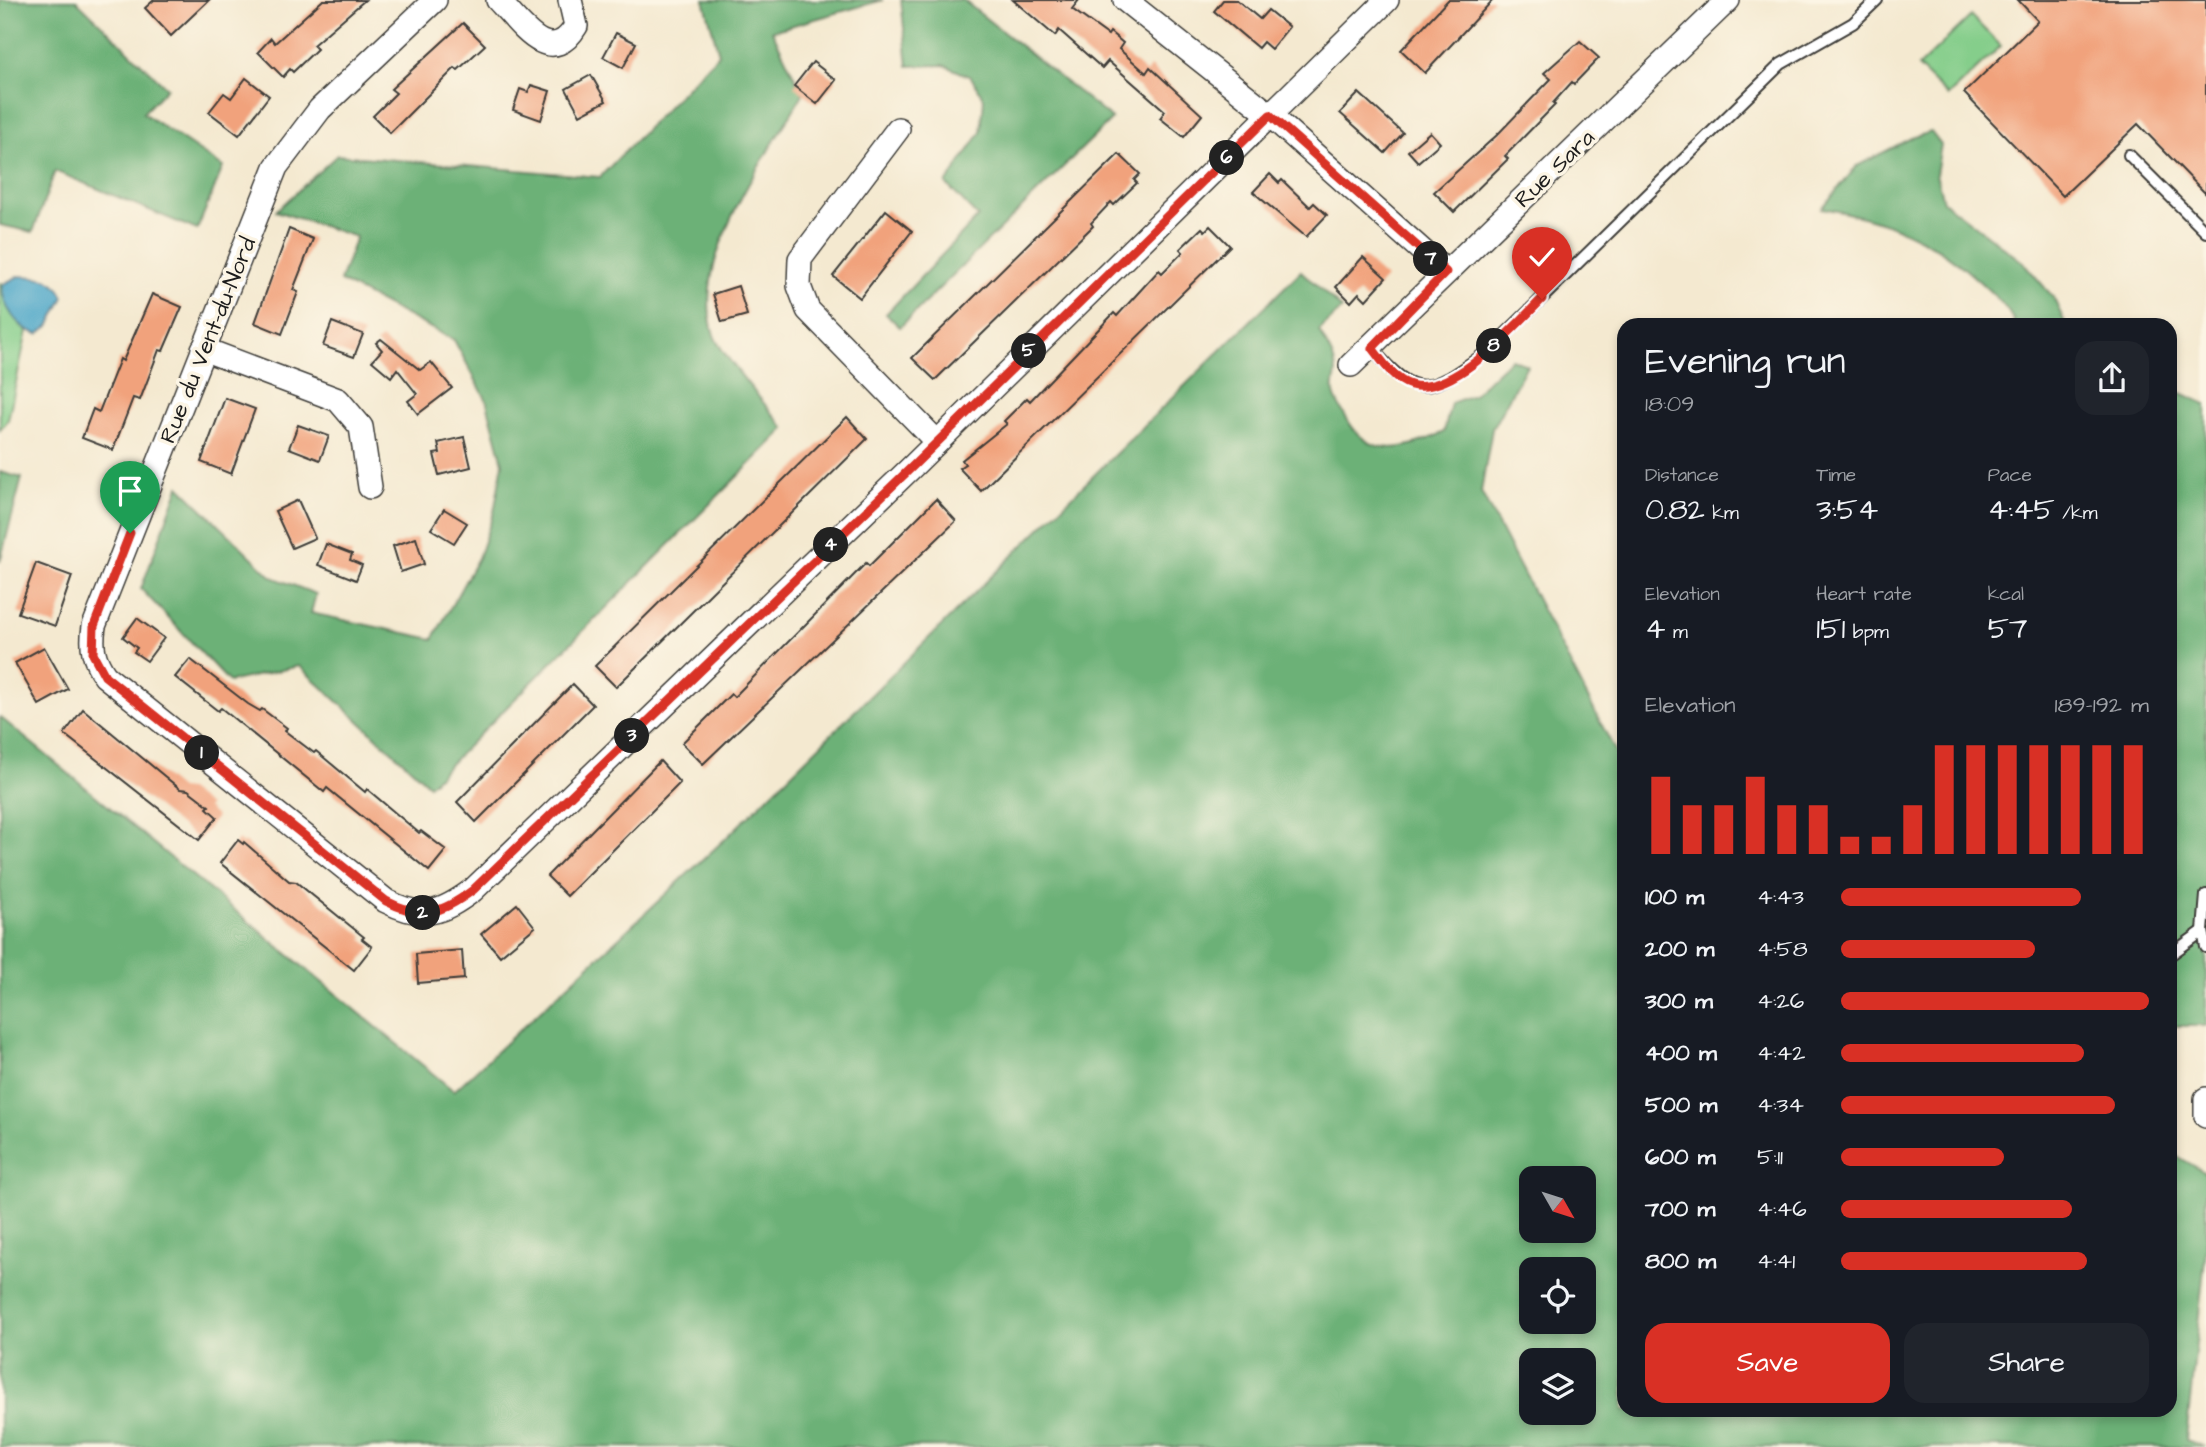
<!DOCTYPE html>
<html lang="en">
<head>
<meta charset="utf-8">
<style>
	body { margin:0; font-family:"Architects Daughter",sans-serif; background:#20242c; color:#f1f3f6; height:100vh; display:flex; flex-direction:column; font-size:26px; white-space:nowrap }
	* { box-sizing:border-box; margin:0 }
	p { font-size:23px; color:#9ea1a6 }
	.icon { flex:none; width:38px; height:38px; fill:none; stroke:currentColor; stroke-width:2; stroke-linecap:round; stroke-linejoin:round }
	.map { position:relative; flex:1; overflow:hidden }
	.drawer { position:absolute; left:1617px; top:318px; width:560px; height:1099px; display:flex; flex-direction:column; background:#171b24; border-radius:21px; box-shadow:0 4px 10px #0003 }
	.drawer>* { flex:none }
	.needle { width:46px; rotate:129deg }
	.buttons { position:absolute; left:1519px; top:1166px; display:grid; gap:14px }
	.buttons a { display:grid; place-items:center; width:77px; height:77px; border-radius:14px; background:#171b24; box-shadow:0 4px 10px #0003; font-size:35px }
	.pin { position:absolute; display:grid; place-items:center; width:60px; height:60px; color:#fff; margin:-72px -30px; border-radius:50% 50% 50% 0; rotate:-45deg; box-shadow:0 0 7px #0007 }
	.pin .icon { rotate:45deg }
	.km { position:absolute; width:35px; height:35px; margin:-18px; border-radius:50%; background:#222; color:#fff; font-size:19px; line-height:35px; text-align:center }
	.round { display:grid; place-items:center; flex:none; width:74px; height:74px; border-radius:21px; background:#20242c }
	.head { display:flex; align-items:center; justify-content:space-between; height:119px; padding:0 28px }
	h1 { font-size:38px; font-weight:600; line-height:52px }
	.metrics { display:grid; grid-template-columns:repeat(3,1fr); gap:10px; height:119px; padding:7px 28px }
	.metrics div { display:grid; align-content:center }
	.metrics b { font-size:30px; font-weight:600 }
	.metrics small { font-size:19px; font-weight:400 }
	.metrics p { font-size:19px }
	.chart { height:196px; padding:14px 28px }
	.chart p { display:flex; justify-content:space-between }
	.chart svg { width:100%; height:126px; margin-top:7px; stroke:#d93025; stroke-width:6 }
	.cta { display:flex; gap:14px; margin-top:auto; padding:14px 28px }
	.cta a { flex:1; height:80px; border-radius:21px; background:#d93025; color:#fff; font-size:28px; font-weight:600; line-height:80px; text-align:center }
	.cta a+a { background:#20242c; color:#f1f3f6 }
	ul { padding:0 28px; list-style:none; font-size:23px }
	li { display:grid; grid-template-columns:112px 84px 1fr; align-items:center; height:52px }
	li i { height:18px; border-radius:9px; background:#d93025 }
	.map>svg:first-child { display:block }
	.green { fill:#85ce8b; stroke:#507554; stroke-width:2 }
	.forest { fill:#6cb177; stroke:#44664a; stroke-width:2; fill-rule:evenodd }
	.water { fill:#4aa5c8; stroke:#336072; stroke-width:2 }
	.building { fill:#f1a27b }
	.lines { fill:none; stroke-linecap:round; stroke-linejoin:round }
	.lane-casing { stroke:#3c3b37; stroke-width:14 }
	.street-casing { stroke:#3c3b37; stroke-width:26 }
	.lane { stroke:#fff; stroke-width:10 }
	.street { stroke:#fff; stroke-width:23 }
	.route-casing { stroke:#fff; stroke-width:14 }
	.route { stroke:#d93025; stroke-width:9 }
	.labels { text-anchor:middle; stroke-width:7; stroke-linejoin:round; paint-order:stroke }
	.street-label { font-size:23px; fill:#1c1c1c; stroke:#fcf5e5 }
</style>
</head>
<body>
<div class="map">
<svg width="2206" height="1447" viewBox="0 0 2206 1447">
	<rect width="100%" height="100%" fill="#fcf5e5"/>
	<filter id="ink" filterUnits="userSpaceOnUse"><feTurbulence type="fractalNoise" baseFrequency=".0143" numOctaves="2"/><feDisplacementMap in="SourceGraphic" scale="14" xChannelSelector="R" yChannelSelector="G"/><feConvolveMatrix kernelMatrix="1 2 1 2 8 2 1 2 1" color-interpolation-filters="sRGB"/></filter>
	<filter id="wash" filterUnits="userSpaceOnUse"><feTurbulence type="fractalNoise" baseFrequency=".00686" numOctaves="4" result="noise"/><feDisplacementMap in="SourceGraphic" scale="28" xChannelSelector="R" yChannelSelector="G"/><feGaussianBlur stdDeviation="1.57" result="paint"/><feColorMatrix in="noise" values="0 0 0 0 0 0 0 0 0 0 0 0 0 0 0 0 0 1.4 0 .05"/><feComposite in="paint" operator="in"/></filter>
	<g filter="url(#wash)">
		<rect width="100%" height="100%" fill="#f4e9d0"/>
		<g class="green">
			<polygon points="1971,16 2001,46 1948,96 1918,67"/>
			<path d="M0,283L3,284C0,301 14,320 27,331L8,420L0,430Z"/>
		</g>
		<g class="forest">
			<polygon points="0,0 76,0 167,88 143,113 223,167 197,230 55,171 33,232 0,225"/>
			<path d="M704,0H883L772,31L803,94C766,158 689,258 714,335C719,352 771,411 785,429L429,785L299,666L229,682L141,589L179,486L272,577L316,594L311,613L433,639L478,558L494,512L503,463L486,399L454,340L340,281L356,237L276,211L337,155L600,177L719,54Z"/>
			<polygon points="901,0 963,0 1112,119 900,327 886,314 978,217 946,184 981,132 984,99 971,77 944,65 908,66"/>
			<path d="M1931,132L1941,145L1936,174L1943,201L2024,263L2053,297L2066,325H2011L2014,322C2007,306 1993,294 1980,282C1930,236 1888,220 1822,208L1857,166L1911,138Z"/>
			<path d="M1301,271L1342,309L1319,331C1326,344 1335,357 1336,371C1336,378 1332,386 1334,393C1335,401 1342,410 1346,417C1369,461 1407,450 1444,432L1451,403L1473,395L1511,359L1527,365L1492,429L1481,492L1620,760L1624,763V1410H2170V1152L2206,1173V1248L2186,1440L2206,1447H0V717L454,1091L725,839ZM1531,1178H1584V1230H1531ZM1531,1269H1584V1321H1531ZM1531,1360H1584V1412H1531Z"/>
			<polygon points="2170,388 2206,404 2206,1026 2173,1026 2170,1037"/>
			<polygon points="0,472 22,478 0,562"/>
		</g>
		<path class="water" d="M19,276C40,277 55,276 64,297L49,326L38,334C18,329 0,304 3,284Z"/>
		<g id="blocks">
			<g class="building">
				<polygon points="154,0 209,0 171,36 145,8"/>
				<polygon points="323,0 365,0 313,45 317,49 293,72 290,69 283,77 258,52 271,38 275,43"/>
				<polygon points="1013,0 1079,0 1072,9 1108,35 1110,32 1123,43 1119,49 1146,73 1150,67 1202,115 1184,137 1160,118 1165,111 1108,61 1102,68 1059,30 1055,36"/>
				<polygon points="1223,0 1237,0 1260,19 1268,10 1289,27 1271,49 1263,42 1258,48 1214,11"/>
				<polygon points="1448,0 1493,0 1425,73 1401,50"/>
				<polygon points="2018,0 2206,0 2206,194 2138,124 2063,196 1964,93 2038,21"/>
				<polygon points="463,23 485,45 458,70 455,68 390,133 373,116 396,93 391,89"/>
				<polygon points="616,33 636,43 623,68 603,57"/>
				<polygon points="1580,41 1599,58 1574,84 1572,82 1553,103 1555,105 1505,156 1508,159 1454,212 1434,192 1497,135 1551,79 1544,73"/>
				<polygon points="813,62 836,80 817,104 794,86"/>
				<polygon points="591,75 606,101 580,115 566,89"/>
				<polygon points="246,78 269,96 239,135 209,112 224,93 231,98"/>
				<polygon points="531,85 550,91 541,120 513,110 520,89 528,92"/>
				<polygon points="1359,93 1403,133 1385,153 1340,113"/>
				<polygon points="1430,132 1440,143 1418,162 1408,151"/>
				<polygon points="1119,154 1140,174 1134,180 1137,183 1114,205 1111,202 1091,223 1093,226 935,380 912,358"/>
				<polygon points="1270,174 1279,183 1282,180 1310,207 1314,203 1327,215 1306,237 1253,192"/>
				<polygon points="886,210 912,231 860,298 833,276"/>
				<polygon points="1210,226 1230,246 981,491 959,468 965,464 962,460 1007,424 1004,421 1027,398 1030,401 1114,313 1117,316 1159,270 1162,273 1183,252 1180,249 1202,228 1205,231"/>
				<polygon points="289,229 313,239 293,290 298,292 282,334 255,323"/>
				<polygon points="1363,257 1386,278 1366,300 1359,293 1351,302 1336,287"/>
				<polygon points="738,286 747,315 722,322 713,294"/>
				<polygon points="152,294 182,307 163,351 159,350 140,400 133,398 113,450 82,438 93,409 99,412 120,359 123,361"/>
				<polygon points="332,322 363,334 354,357 323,346"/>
				<polygon points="381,339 420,370 431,362 452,388 418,414 408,401 417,394 397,369 391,377 372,361 382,350 376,343"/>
				<polygon points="225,398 255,409 231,474 201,462"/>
				<polygon points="847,417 867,439 616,687 595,666"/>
				<polygon points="298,425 329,436 320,460 289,448"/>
				<polygon points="464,437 471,467 439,475 434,454 440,453 438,443"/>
				<polygon points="936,499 956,521 703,764 682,743 731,694 734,697 866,563 869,566"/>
				<polygon points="298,500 315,538 292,548 275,511"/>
				<polygon points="444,509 467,523 454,543 431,529"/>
				<polygon points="416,538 424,564 401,572 393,546"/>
				<polygon points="326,544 352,554 350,560 362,565 356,580 318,565"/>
				<polygon points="36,563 72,576 55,626 18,613"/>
				<polygon points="137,618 164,638 147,661 134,652 137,648 123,637"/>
				<polygon points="44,647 68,689 39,705 15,663"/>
				<polygon points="190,659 248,704 260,711 262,709 287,728 285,731 314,753 316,751 365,792 367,789 419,833 421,831 446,850 429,871 327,788 324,792 221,708 218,711 175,677"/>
				<polygon points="573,684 593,705 476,822 457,802"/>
				<polygon points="83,709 180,789 188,790 209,806 207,808 217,817 199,840 64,734"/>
				<polygon points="660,761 680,783 567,896 547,876"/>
				<polygon points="238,840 243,844 244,842 289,881 296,882 364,937 362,939 372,947 354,970 220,863"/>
				<polygon points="517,904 535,927 500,956 481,934"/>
				<polygon points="462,950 464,979 418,983 416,954"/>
			</g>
		</g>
	</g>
	<g filter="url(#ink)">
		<use href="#blocks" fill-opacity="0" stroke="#3c3b37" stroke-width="2"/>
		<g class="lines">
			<defs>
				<g id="lane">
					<polyline points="2129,155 2206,232"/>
					<path d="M1372,348C1419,406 1433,389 1487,352L1781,64L1853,23L1877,0"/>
					<polyline points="2206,895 2203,931 2206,947"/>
					<polyline points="2170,955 2203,931"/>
				</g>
				<g id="street">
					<path d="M435,0L320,109L276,167L94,626C91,646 93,659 105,676L386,901C423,920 441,914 473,890L914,465L1387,0"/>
					<path d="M498,0C520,23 550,70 576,26L570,0"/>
					<polyline points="1125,0 1270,115 1446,272"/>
					<polyline points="898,129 800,259 799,286 808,310 937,442"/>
					<polyline points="203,349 338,400 361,427 370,487"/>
					<polyline points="1351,365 1728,0"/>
					<polyline points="2206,1099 2206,1116"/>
				</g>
			</defs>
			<use href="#lane" class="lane-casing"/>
			<use href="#street" class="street-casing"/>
			<use href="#lane" class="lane"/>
			<use href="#street" class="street"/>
		</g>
	</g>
	<g class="lines" filter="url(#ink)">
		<defs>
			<path id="route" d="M130,533L94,626L93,654L105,676L386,901C423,920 441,914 473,890L914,465L1270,115L1446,272L1372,348C1382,361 1394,380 1411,385C1453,397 1514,327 1542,299"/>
		</defs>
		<use href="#route" class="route-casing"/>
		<use href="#route" class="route"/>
	</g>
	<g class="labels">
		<g class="street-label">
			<text transform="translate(1554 168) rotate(-44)" y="8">Rue Sara</text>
			<text transform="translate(207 340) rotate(-68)" y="8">Rue du Vent-du-Nord</text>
		</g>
	</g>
</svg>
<div class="buttons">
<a><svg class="needle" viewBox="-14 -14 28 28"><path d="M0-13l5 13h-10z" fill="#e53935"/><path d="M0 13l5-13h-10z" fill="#9ea1a6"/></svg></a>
<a><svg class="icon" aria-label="locate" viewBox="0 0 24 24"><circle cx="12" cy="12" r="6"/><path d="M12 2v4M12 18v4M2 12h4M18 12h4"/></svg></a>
<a><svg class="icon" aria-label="layers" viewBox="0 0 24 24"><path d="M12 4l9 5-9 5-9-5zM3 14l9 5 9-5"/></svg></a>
</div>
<div class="pin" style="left:130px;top:533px;background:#1e9e55"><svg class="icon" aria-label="arrive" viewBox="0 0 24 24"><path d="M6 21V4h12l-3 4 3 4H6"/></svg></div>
<div class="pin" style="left:1542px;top:299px;background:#d93025"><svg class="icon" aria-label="check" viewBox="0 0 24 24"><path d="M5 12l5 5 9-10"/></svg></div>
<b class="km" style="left:202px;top:753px">1</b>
<b class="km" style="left:423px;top:913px">2</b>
<b class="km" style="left:632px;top:736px">3</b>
<b class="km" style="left:831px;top:545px">4</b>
<b class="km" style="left:1029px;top:351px">5</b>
<b class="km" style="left:1227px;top:158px">6</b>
<b class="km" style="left:1431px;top:259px">7</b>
<b class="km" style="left:1494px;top:346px">8</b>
<section class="drawer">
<div class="head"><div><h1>Evening run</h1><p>18:09</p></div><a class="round"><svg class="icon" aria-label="share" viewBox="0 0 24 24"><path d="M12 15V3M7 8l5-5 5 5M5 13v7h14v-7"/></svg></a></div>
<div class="metrics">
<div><p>Distance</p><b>0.82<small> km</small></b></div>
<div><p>Time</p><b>3:54</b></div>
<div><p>Pace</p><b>4:45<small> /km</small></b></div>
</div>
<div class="metrics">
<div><p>Elevation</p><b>4<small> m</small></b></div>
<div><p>Heart rate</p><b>151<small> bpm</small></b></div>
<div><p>kcal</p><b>57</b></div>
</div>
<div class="chart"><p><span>Elevation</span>189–192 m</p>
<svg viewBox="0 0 160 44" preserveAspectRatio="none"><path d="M5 44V17M15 44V27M25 44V27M35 44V17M45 44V27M55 44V27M65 44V38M75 44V38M85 44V27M95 44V6M105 44V6M115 44V6M125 44V6M135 44V6M145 44V6M155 44V6"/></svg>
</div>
<ul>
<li><b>100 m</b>4:43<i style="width:78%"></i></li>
<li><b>200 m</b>4:58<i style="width:63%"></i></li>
<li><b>300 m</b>4:26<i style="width:100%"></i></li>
<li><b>400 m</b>4:42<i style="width:79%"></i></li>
<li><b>500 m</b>4:34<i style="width:89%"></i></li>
<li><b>600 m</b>5:11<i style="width:53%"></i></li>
<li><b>700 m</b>4:46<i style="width:75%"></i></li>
<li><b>800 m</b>4:41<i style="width:80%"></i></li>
</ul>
<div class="cta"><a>Save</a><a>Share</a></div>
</section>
</div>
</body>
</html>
